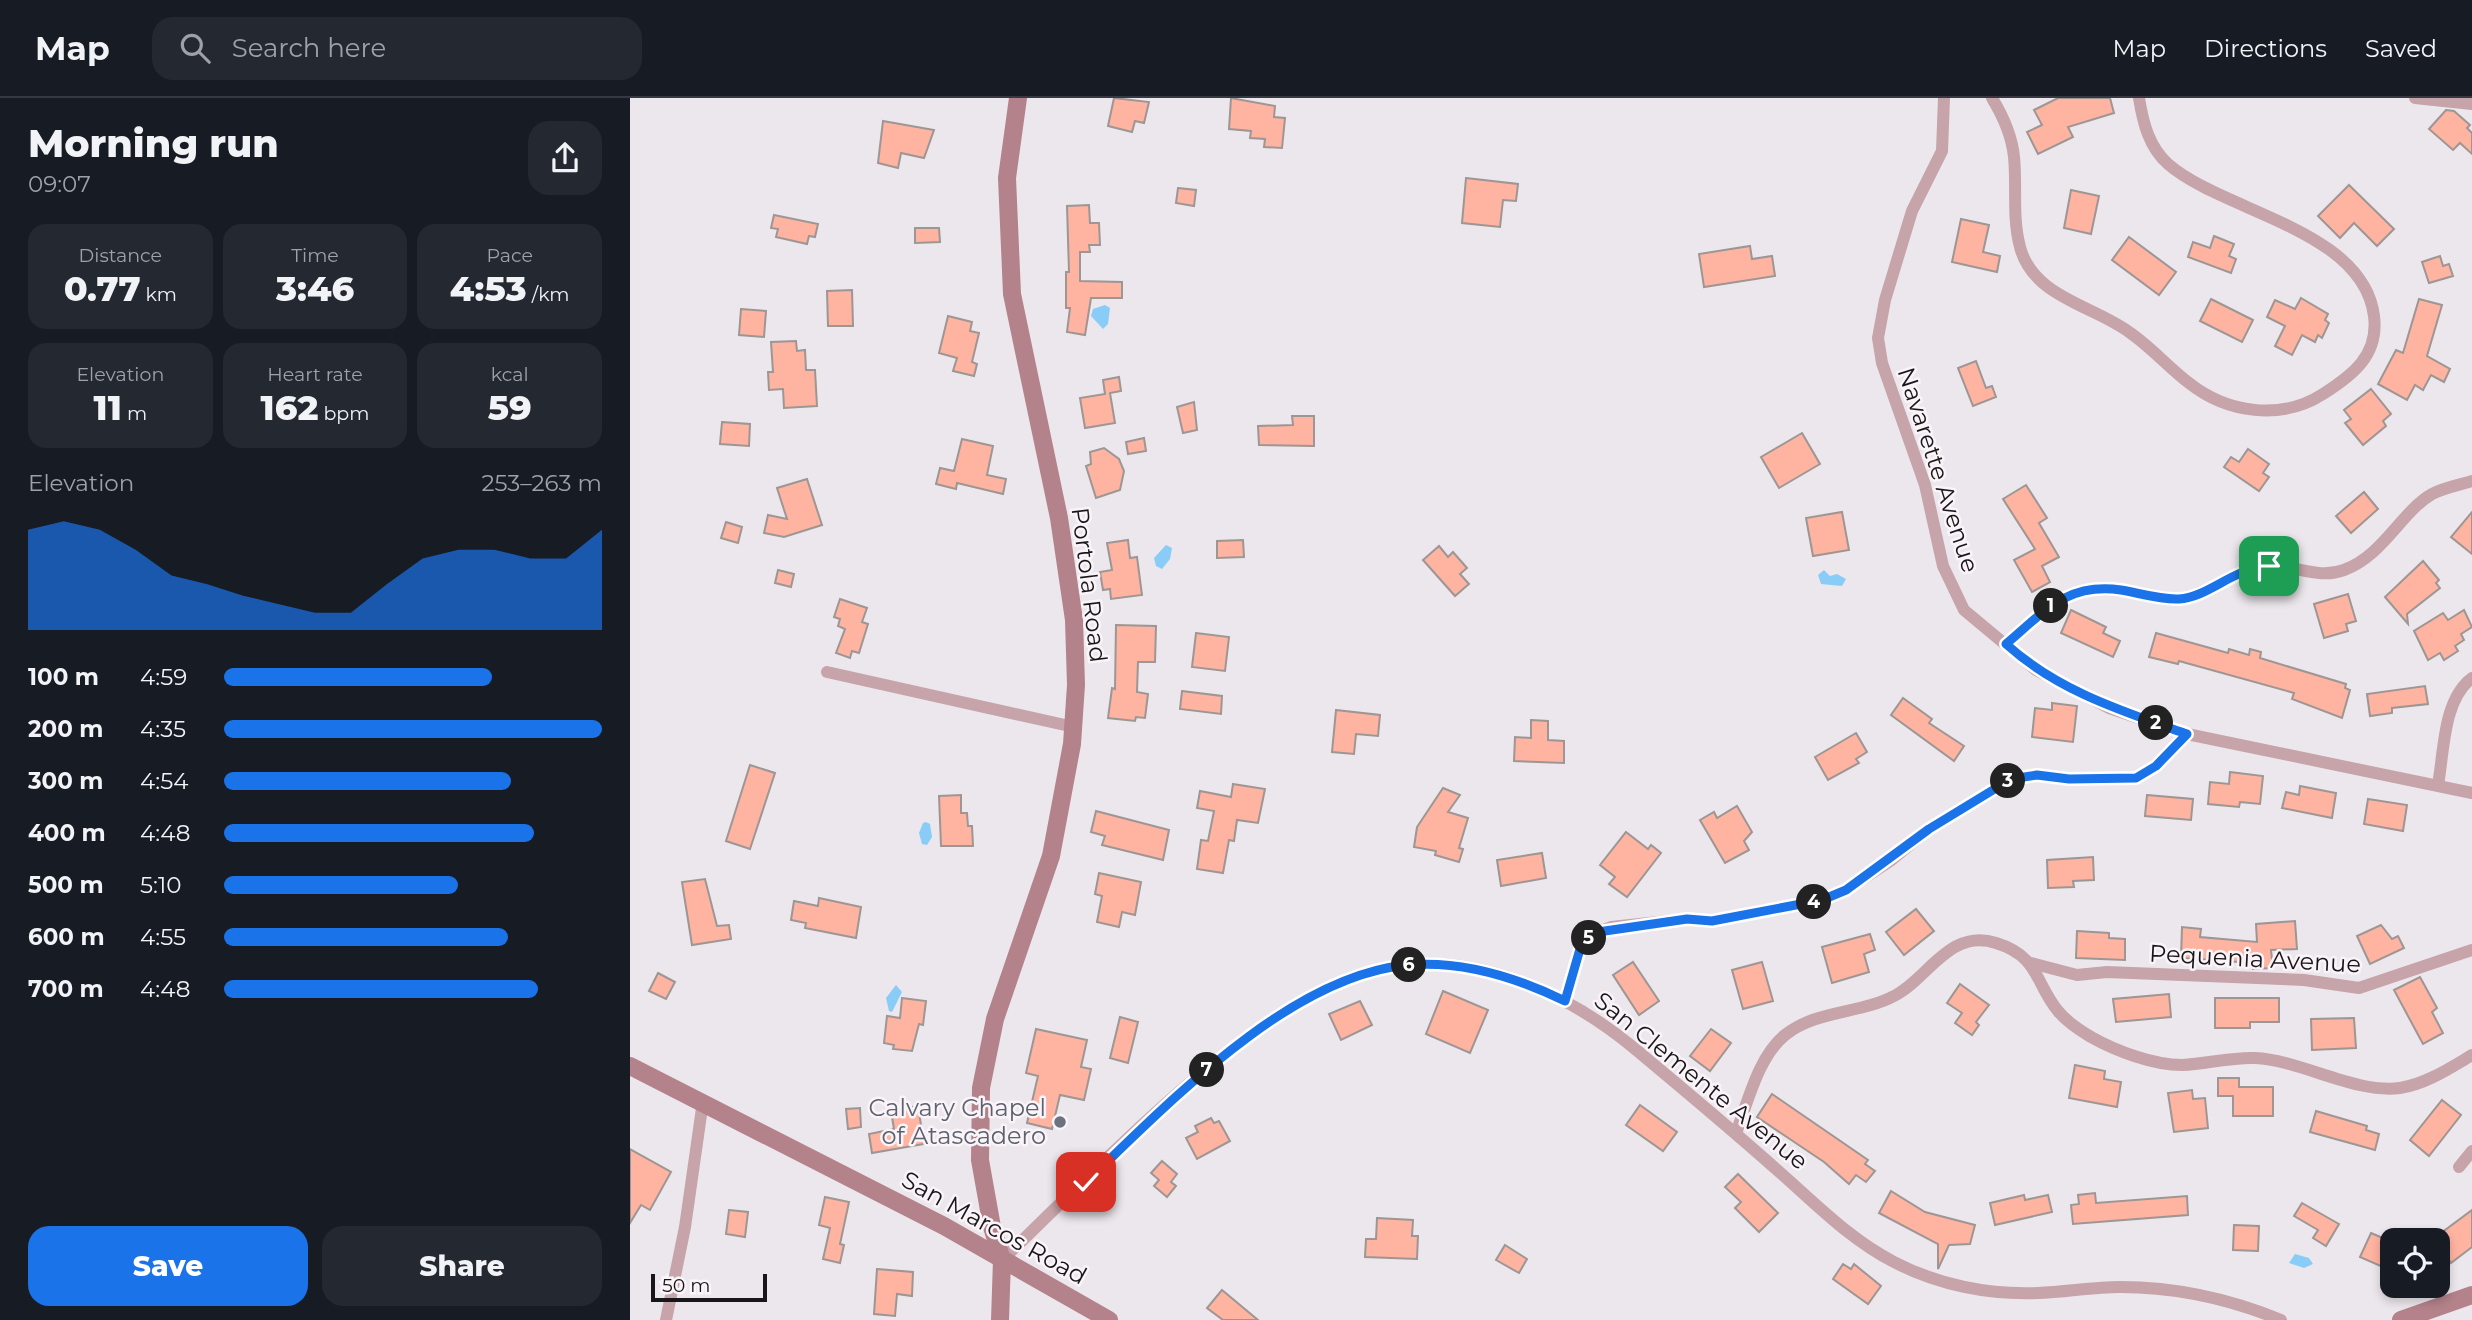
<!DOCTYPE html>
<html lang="en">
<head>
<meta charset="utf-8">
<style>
	body { margin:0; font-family:Montserrat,sans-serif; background:#242831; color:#f1f3f6; height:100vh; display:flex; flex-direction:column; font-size:26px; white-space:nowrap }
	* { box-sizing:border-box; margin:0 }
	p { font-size:23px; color:#9ea1a6 }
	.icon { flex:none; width:38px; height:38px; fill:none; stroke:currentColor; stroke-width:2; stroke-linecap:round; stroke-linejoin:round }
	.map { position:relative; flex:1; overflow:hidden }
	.panel { display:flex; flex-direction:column; background:#171b24; width:630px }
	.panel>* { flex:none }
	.buttons { position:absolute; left:1750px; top:1130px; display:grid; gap:14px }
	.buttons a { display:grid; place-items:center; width:70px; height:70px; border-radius:14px; background:#171b24; box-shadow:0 4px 10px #0003; font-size:35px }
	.scale { position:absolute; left:21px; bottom:18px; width:116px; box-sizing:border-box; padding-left:7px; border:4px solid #181618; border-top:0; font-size:19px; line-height:24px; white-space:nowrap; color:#181618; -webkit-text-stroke:5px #faf4f9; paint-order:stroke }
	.pin { position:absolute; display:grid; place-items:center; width:60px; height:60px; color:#fff; margin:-30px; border-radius:14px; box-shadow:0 4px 10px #0006 }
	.km { position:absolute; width:35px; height:35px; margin:-18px; border-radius:50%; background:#222; color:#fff; font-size:19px; line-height:35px; text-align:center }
	.round { display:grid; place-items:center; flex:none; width:74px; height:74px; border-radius:21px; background:#242831 }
	.headline { display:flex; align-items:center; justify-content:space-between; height:119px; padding:0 28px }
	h1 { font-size:38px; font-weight:800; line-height:52px }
	.stats { display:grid; grid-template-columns:repeat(3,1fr); gap:10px; height:119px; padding:7px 28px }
	.stats div { display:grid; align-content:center; border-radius:18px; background:#242831; text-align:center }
	.stats b { font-size:35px; font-weight:800 }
	.stats small { font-size:19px; font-weight:400 }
	.stats p { font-size:19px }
	.chart { height:196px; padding:14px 28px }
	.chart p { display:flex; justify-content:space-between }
	.chart svg { width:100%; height:126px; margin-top:7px; fill:#1a73e8; opacity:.7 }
	.cta { display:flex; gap:14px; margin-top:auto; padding:14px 28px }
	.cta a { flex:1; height:80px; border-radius:21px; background:#1a73e8; color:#fff; font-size:28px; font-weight:800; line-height:80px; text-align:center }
	.cta a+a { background:#242831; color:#f1f3f6 }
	ul { padding:0 28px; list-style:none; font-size:23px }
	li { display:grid; grid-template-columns:112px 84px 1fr; align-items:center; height:52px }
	li i { height:18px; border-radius:9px; background:#1a73e8 }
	header { display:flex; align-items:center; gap:42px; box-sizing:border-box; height:98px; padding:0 35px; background:#171b24; border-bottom:2px solid #363941 }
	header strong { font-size:33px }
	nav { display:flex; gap:38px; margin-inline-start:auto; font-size:24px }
	.search { width:490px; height:63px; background:#242831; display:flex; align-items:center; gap:18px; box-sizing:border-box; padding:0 24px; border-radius:21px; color:#9ea1a6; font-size:26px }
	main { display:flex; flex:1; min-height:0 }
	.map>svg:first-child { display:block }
	.water { fill:#89ccf8 }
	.building { fill:#ffb3a1; stroke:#9d9694; stroke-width:2 }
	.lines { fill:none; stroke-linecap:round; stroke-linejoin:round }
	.street { stroke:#c6a4aa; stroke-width:12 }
	.secondary { stroke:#b4828b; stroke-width:18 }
	.route-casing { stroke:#fff; stroke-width:14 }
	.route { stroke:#1a73e8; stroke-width:9 }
	.worship-dot { fill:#6b7280; stroke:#faf4f9; stroke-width:2.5 }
	.labels { text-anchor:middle; stroke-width:5; stroke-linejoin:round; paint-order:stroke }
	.street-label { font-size:24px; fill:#181618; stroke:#faf4f9 }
	.worship-label { font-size:24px; fill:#5b616d; stroke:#faf4f9; text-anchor:end }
</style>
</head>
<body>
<header>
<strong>Map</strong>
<div class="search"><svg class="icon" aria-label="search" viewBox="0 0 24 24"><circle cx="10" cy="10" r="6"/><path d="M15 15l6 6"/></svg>Search here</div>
<nav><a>Map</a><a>Directions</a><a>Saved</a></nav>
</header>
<main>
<section class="panel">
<div class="headline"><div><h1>Morning run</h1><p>09:07</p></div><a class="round"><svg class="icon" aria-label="share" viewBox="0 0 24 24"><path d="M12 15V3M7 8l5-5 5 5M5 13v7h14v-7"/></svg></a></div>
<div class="stats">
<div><p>Distance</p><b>0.77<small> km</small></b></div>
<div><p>Time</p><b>3:46</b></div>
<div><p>Pace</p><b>4:53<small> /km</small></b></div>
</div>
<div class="stats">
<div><p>Elevation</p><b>11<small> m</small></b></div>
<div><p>Heart rate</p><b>162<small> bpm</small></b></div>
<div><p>kcal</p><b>59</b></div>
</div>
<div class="chart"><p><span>Elevation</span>253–263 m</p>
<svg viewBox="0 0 160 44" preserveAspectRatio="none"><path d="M0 44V9L10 6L20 9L30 16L40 25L50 28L60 32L70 35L80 38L90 38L100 28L110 19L120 16L130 16L140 19L150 19L160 9V44z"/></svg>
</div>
<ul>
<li><b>100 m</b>4:59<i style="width:71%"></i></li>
<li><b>200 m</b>4:35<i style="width:100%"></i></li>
<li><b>300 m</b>4:54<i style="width:76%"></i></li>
<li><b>400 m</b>4:48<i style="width:82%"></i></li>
<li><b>500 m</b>5:10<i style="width:62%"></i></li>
<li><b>600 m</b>4:55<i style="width:75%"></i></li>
<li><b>700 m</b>4:48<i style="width:83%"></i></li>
</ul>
<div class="cta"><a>Save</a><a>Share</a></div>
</section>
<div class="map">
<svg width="1842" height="1222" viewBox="0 0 1842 1222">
	<rect width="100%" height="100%" fill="#ece7ec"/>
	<g class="water">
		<polygon points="475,207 480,210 478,226 473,231 461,218 463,211"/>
		<polygon points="536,447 542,450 540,461 532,471 526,468 524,460"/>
		<polygon points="1194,472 1200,478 1207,476 1216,481 1212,488 1191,486 1188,477"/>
		<polygon points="296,724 300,726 302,739 297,747 292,746 289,735 293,725"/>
		<polygon points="266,887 272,894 262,914 259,913 256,900"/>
		<polygon points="1665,1156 1679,1160 1683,1166 1674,1170 1659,1165"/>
	</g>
	<g class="building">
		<polygon points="484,0 519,4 514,25 505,23 502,34 478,28"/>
		<polygon points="601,0 645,8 644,19 655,20 652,50 634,49 635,41 620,40 621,33 599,31"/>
		<polygon points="1428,0 1480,0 1484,15 1438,29 1443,39 1408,56 1397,34 1412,27 1404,12"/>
		<polygon points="1816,12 1824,13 1840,27 1837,30 1842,35 1842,56 1830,45 1823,52 1799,31"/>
		<polygon points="253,23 304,32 294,60 271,55 268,70 248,65"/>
		<polygon points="836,80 888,86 886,103 873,102 870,129 832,125"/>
		<polygon points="1719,87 1764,131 1747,148 1724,125 1710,140 1688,118"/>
		<polygon points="548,90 566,92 564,108 546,105"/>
		<polygon points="1441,92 1469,98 1461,136 1434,130"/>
		<polygon points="459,107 460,125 469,125 470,147 459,147 460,154 450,154 450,183 492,184 492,200 461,200 455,237 437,234 440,210 436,210 436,174 439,174 437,108"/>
		<polygon points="144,117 188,126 185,139 179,138 177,146 146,139 148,131 141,130"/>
		<polygon points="1331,121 1359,127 1353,154 1370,158 1367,174 1322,164"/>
		<polygon points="285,130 309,130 310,144 285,145"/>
		<polygon points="1584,138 1604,146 1599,158 1606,161 1601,175 1558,159 1563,144 1580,150"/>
		<polygon points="1499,139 1546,174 1529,197 1482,162"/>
		<polygon points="1120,148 1122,161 1142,158 1145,178 1074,189 1069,156"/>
		<polygon points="1810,158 1813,168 1819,166 1823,178 1799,185 1792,164"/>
		<polygon points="222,192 223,228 198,228 197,193"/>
		<polygon points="1671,200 1698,216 1695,222 1699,225 1692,240 1688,237 1685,244 1672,237 1662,257 1645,248 1655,228 1637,219 1645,202 1665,211"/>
		<polygon points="1581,201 1623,222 1612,244 1570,223"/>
		<polygon points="1789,201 1812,207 1797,258 1820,271 1814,284 1801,277 1793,292 1785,287 1777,302 1748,286 1766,252 1773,255"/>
		<polygon points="111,211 136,213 134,239 109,237"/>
		<polygon points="318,218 342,224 340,233 349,235 342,264 347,266 344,278 323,273 327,260 309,255"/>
		<polygon points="166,243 167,253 175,252 176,272 185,272 187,308 154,310 153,291 139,292 138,274 143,274 141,244"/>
		<polygon points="1346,263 1356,290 1362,288 1366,299 1343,308 1328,270"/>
		<polygon points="489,279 491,293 480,295 485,325 455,330 450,300 475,296 473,282"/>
		<polygon points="1741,291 1761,316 1753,323 1756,328 1733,347 1715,325 1721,321 1714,312"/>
		<polygon points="564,304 567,332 553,335 547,309"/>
		<polygon points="662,318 684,318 684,348 629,347 628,328 663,327"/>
		<polygon points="92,324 120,326 119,348 90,346"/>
		<polygon points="1172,335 1190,366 1149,390 1131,359"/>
		<polygon points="514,340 516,353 498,356 496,344"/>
		<polygon points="332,341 363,348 357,377 376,381 373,396 327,385 326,391 306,386 310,370 324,373"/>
		<polygon points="474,350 489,361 494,373 490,392 466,400 456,368 461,366 460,354"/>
		<polygon points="1618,351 1639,366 1633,375 1639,379 1629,393 1594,369 1601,359 1609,364"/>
		<polygon points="177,381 192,427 154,439 134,435 138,417 157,421 147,390"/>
		<polygon points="1396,387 1417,420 1409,425 1429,459 1412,468 1420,484 1402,494 1384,462 1405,451 1373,401"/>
		<polygon points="1734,394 1748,411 1721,435 1706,418"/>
		<polygon points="1212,414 1219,452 1183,458 1176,420"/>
		<polygon points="1842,414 1842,456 1821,439"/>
		<polygon points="96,424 112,429 108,445 91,440"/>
		<polygon points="498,442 500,460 507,459 512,497 481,501 480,491 473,492 470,474 482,472 477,445"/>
		<polygon points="613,442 614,459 587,460 587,443"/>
		<polygon points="809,448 818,459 823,454 837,470 830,476 839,486 825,498 793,462"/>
		<polygon points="1793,463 1809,482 1806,485 1810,490 1777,516 1778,526 1755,499"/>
		<polygon points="148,472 164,476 161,489 145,485"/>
		<polygon points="1718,496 1726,523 1716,526 1718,533 1694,540 1684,506"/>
		<polygon points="210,501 237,510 232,524 238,526 229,555 222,553 220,560 206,555 215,531 208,528 210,521 204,519"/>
		<polygon points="1441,512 1476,529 1473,535 1490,543 1483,559 1431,535"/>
		<polygon points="1834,512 1842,529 1831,536 1834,542 1825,548 1828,553 1814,562 1810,555 1798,562 1784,533 1813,515 1818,522"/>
		<polygon points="486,527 526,528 525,564 508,564 507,594 518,596 515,620 506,619 505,623 478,620 482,590 485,591"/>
		<polygon points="566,535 599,539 595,573 562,569"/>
		<polygon points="1526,535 1598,555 1599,551 1619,557 1620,551 1631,554 1630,560 1716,586 1715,590 1720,592 1712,620 1662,601 1664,595 1549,563 1548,566 1519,559"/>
		<polygon points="1795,588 1798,606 1762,610 1762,615 1740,618 1737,596"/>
		<polygon points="552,593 592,598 591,616 550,611"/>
		<polygon points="1273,600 1302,621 1299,625 1334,648 1324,663 1261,617"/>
		<polygon points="1422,605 1447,608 1443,644 1402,639 1405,610 1422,612"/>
		<polygon points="706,612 750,617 748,638 726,636 724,656 702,654"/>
		<polygon points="901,622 918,623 918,642 934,643 934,665 884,663 885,639 901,640"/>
		<polygon points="1226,635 1237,654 1226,661 1229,665 1198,682 1185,659"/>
		<polygon points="120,667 145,675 120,751 96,743"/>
		<polygon points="1600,674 1633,678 1630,706 1610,704 1609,709 1578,706 1580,684 1599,686"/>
		<polygon points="603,686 635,691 628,725 607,722 604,743 599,742 593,775 567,771 571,742 578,743 584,713 567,710 570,693 601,699"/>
		<polygon points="1670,688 1706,695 1702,720 1652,710 1656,694 1669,697"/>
		<polygon points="813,690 830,697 818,714 838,720 829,750 833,751 829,764 805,757 806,753 784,749 787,729"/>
		<polygon points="331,697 331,715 337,715 338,728 342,728 343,748 311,748 309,698"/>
		<polygon points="1517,697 1563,701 1561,722 1515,718"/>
		<polygon points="1738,701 1777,707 1773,733 1734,726"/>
		<polygon points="1107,708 1122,734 1114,743 1119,752 1095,765 1070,722 1084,714 1087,720"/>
		<polygon points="466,713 539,732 533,762 472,747 475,738 461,734"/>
		<polygon points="996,734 1018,751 1021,747 1031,755 997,799 979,786 985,779 970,767"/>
		<polygon points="912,755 916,780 871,788 867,762"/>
		<polygon points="1463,759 1464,782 1443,783 1444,789 1418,790 1417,762"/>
		<polygon points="469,775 511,784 505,817 492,814 489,829 467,824 472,798 465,796"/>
		<polygon points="75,781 87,828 99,827 101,841 62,847 52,784"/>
		<polygon points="189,800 231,809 226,840 175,830 176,825 161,822 164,803 188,808"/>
		<polygon points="1286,811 1304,833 1274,857 1256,834"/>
		<polygon points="1665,823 1667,851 1641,852 1643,870 1623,871 1623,865 1551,860 1552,829 1571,831 1570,839 1627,844 1626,826"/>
		<polygon points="1751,827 1762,841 1768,838 1774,850 1740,866 1727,838"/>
		<polygon points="1447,833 1479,835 1479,840 1495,841 1495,862 1446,860"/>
		<polygon points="1240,836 1245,852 1234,856 1239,874 1202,885 1192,849"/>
		<polygon points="1003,864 1029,903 1009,917 983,877"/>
		<polygon points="1132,864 1143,903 1113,911 1102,872"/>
		<polygon points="28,875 45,884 36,901 19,893"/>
		<polygon points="1790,879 1807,910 1802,914 1813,935 1793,946 1764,892"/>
		<polygon points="1330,886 1359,907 1346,924 1349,927 1342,937 1325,925 1332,915 1317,905"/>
		<polygon points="813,893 858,912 840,955 796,936"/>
		<polygon points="1539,896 1541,919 1486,924 1483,901"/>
		<polygon points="272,900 296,903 293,927 289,926 282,953 263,951 264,947 254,945 257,918 270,920"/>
		<polygon points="1585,900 1649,900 1649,924 1620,924 1620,930 1585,930"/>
		<polygon points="730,903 742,927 711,942 699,916"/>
		<polygon points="490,919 508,924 498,965 480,960"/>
		<polygon points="1724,920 1726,950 1682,952 1681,921"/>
		<polygon points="406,931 457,942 451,969 461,971 454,1002 430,997 422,1031 397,1025 408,978 396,975"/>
		<polygon points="1081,931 1101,945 1080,973 1060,958"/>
		<polygon points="1445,967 1475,973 1474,981 1491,984 1487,1009 1439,1000"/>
		<polygon points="1588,980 1609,980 1609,989 1643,989 1643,1018 1603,1018 1603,998 1588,998"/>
		<polygon points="1562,992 1563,1001 1575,1000 1578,1030 1544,1034 1538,995"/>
		<polygon points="1142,996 1238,1062 1235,1066 1245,1073 1236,1084 1226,1077 1219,1086 1194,1064 1127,1019"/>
		<polygon points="1812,1002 1831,1017 1799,1058 1780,1042"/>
		<polygon points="1010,1007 1047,1034 1033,1053 996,1027"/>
		<polygon points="288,1008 294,1046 242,1055 239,1036 264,1031 261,1013"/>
		<polygon points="230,1010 231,1029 218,1031 216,1011"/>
		<polygon points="1686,1013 1737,1028 1736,1032 1749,1036 1745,1052 1680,1034"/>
		<polygon points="581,1020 584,1025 589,1023 600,1043 567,1061 556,1040 568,1034 565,1028"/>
		<polygon points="0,1051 41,1074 20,1112 11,1107 0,1125"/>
		<polygon points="532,1063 547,1076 541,1084 546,1088 537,1099 524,1088 529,1082 521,1075"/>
		<polygon points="1108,1076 1148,1115 1129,1134 1105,1110 1111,1104 1095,1089"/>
		<polygon points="1261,1093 1295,1114 1345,1127 1340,1146 1319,1147 1308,1171 1308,1146 1249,1115"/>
		<polygon points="1465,1095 1466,1105 1557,1098 1558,1117 1443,1126 1441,1107 1449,1106 1448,1097"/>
		<polygon points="1394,1097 1395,1102 1418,1097 1422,1114 1365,1127 1360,1105"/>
		<polygon points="195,1099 219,1104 210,1146 214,1147 210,1165 193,1161 200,1130 189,1127"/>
		<polygon points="1672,1105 1709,1126 1696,1148 1683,1140 1688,1132 1664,1118"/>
		<polygon points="99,1112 118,1114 115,1139 96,1136"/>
		<polygon points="1842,1112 1842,1149 1821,1165 1808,1143 1803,1141"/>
		<polygon points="747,1120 783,1122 782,1138 788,1138 787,1161 735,1159 736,1141 746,1141"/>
		<polygon points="1604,1127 1629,1128 1628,1153 1603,1152"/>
		<polygon points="1741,1135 1762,1144 1762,1173 1730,1159"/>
		<polygon points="875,1147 897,1161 889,1175 866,1162"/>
		<polygon points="1213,1166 1221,1171 1224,1166 1251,1188 1238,1206 1203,1181"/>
		<polygon points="247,1171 283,1174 282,1198 267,1196 265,1218 244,1216"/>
		<polygon points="592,1192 628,1222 593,1222 577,1210"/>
	</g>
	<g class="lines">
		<g class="street">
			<polyline points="1314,0 1312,53 1282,113 1255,202 1248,240 1252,265 1295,387 1313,468 1334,512 1406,572 1479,610 1557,636 1842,695"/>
			<path d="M1362,0C1373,18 1382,38 1384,59C1387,89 1382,119 1390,149C1403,199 1462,207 1499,234C1521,249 1538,269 1559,285C1597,315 1651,323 1693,296C1723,277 1749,257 1744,218C1733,131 1593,114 1538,66C1519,49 1513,25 1509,0"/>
			<polyline points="1785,0 1842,6"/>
			<path d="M1375,546C1424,506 1434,484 1501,494C1516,496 1538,503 1553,500C1583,494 1605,470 1636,468C1664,466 1687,482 1714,472C1753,458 1771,414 1802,396C1813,390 1829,387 1842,383"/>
			<polyline points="197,574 444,629"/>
			<path d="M1808,687C1814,654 1813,601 1842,580"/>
			<polyline points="1401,865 1447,877 1477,874 1674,882 1729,890 1842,852"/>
			<polyline points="935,903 950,851 968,834 981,829 1057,821 1082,823 1192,802 1216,792 1260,763 1299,731 1382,681 1407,677 1439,681 1506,680 1526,668 1557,636"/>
			<path d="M1106,1035C1118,1004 1128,959 1155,937C1186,912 1230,916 1264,898C1298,881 1319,830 1366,845C1409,858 1405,885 1428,913C1435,922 1451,933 1461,939C1486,953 1523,967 1552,967C1576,966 1601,959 1625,960C1671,962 1725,996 1770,990C1796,986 1820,970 1842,957"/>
			<polyline points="1829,1069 1842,1053"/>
			<path d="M372,1162C466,1073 629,895 755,870C845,852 936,894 1004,950C1052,990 1100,1030 1146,1071C1184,1104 1219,1141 1264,1164C1308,1187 1359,1197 1408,1195C1436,1194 1463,1189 1490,1189C1546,1189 1600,1201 1651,1222"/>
			<polyline points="36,1222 55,1129 73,1003"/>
		</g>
		<g class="secondary">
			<polyline points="0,968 314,1128 479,1222"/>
			<polyline points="370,1222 372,1162 362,1129 350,1062 351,990 365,921 421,758 442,646 446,587 444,522 429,420 382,196 377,80 388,0"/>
			<polyline points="1771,1222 1842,1197"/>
		</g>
	</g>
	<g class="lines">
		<defs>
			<path id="route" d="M456,1084C538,1006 659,878 777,867C832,862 886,879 935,903L950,851L968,834L1057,821L1082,823L1192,802L1216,792L1299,731L1381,681L1407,677L1439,681L1506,680L1526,668L1557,636C1492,613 1428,593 1376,546C1414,514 1437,484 1491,492C1509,495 1531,502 1549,501C1579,499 1603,470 1639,468"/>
		</defs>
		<use href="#route" class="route-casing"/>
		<use href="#route" class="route"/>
	</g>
	<circle class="worship-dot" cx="430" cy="1024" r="7"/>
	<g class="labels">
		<g class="street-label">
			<text transform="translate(1308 372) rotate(72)" y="8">Navarette Avenue</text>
			<text transform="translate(459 487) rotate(83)" y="8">Portola Road</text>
			<text transform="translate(1625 861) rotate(3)" y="8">Pequenia Avenue</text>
			<text transform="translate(1071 983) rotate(39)" y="8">San Clemente Avenue</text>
			<text transform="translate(364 1130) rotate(29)" y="8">San Marcos Road</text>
		</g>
		<g class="worship-label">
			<text x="416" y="1018">Calvary Chapel<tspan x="416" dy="28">of Atascadero</tspan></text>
		</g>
	</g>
</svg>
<div class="buttons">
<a><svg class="icon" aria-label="locate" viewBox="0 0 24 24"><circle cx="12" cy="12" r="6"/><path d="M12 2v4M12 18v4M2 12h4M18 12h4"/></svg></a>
</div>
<div class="scale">50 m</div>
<div class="pin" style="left:1639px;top:468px;background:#1e9e55"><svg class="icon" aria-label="arrive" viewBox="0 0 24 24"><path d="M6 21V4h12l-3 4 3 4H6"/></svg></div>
<div class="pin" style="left:456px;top:1084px;background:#d93025"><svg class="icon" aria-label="check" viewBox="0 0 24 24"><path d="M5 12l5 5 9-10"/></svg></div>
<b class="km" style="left:1421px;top:508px">1</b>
<b class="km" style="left:1526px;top:625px">2</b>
<b class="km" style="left:1378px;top:683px">3</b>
<b class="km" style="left:1184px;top:804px">4</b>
<b class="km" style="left:959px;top:840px">5</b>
<b class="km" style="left:779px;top:867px">6</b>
<b class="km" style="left:577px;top:972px">7</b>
</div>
</main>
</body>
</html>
